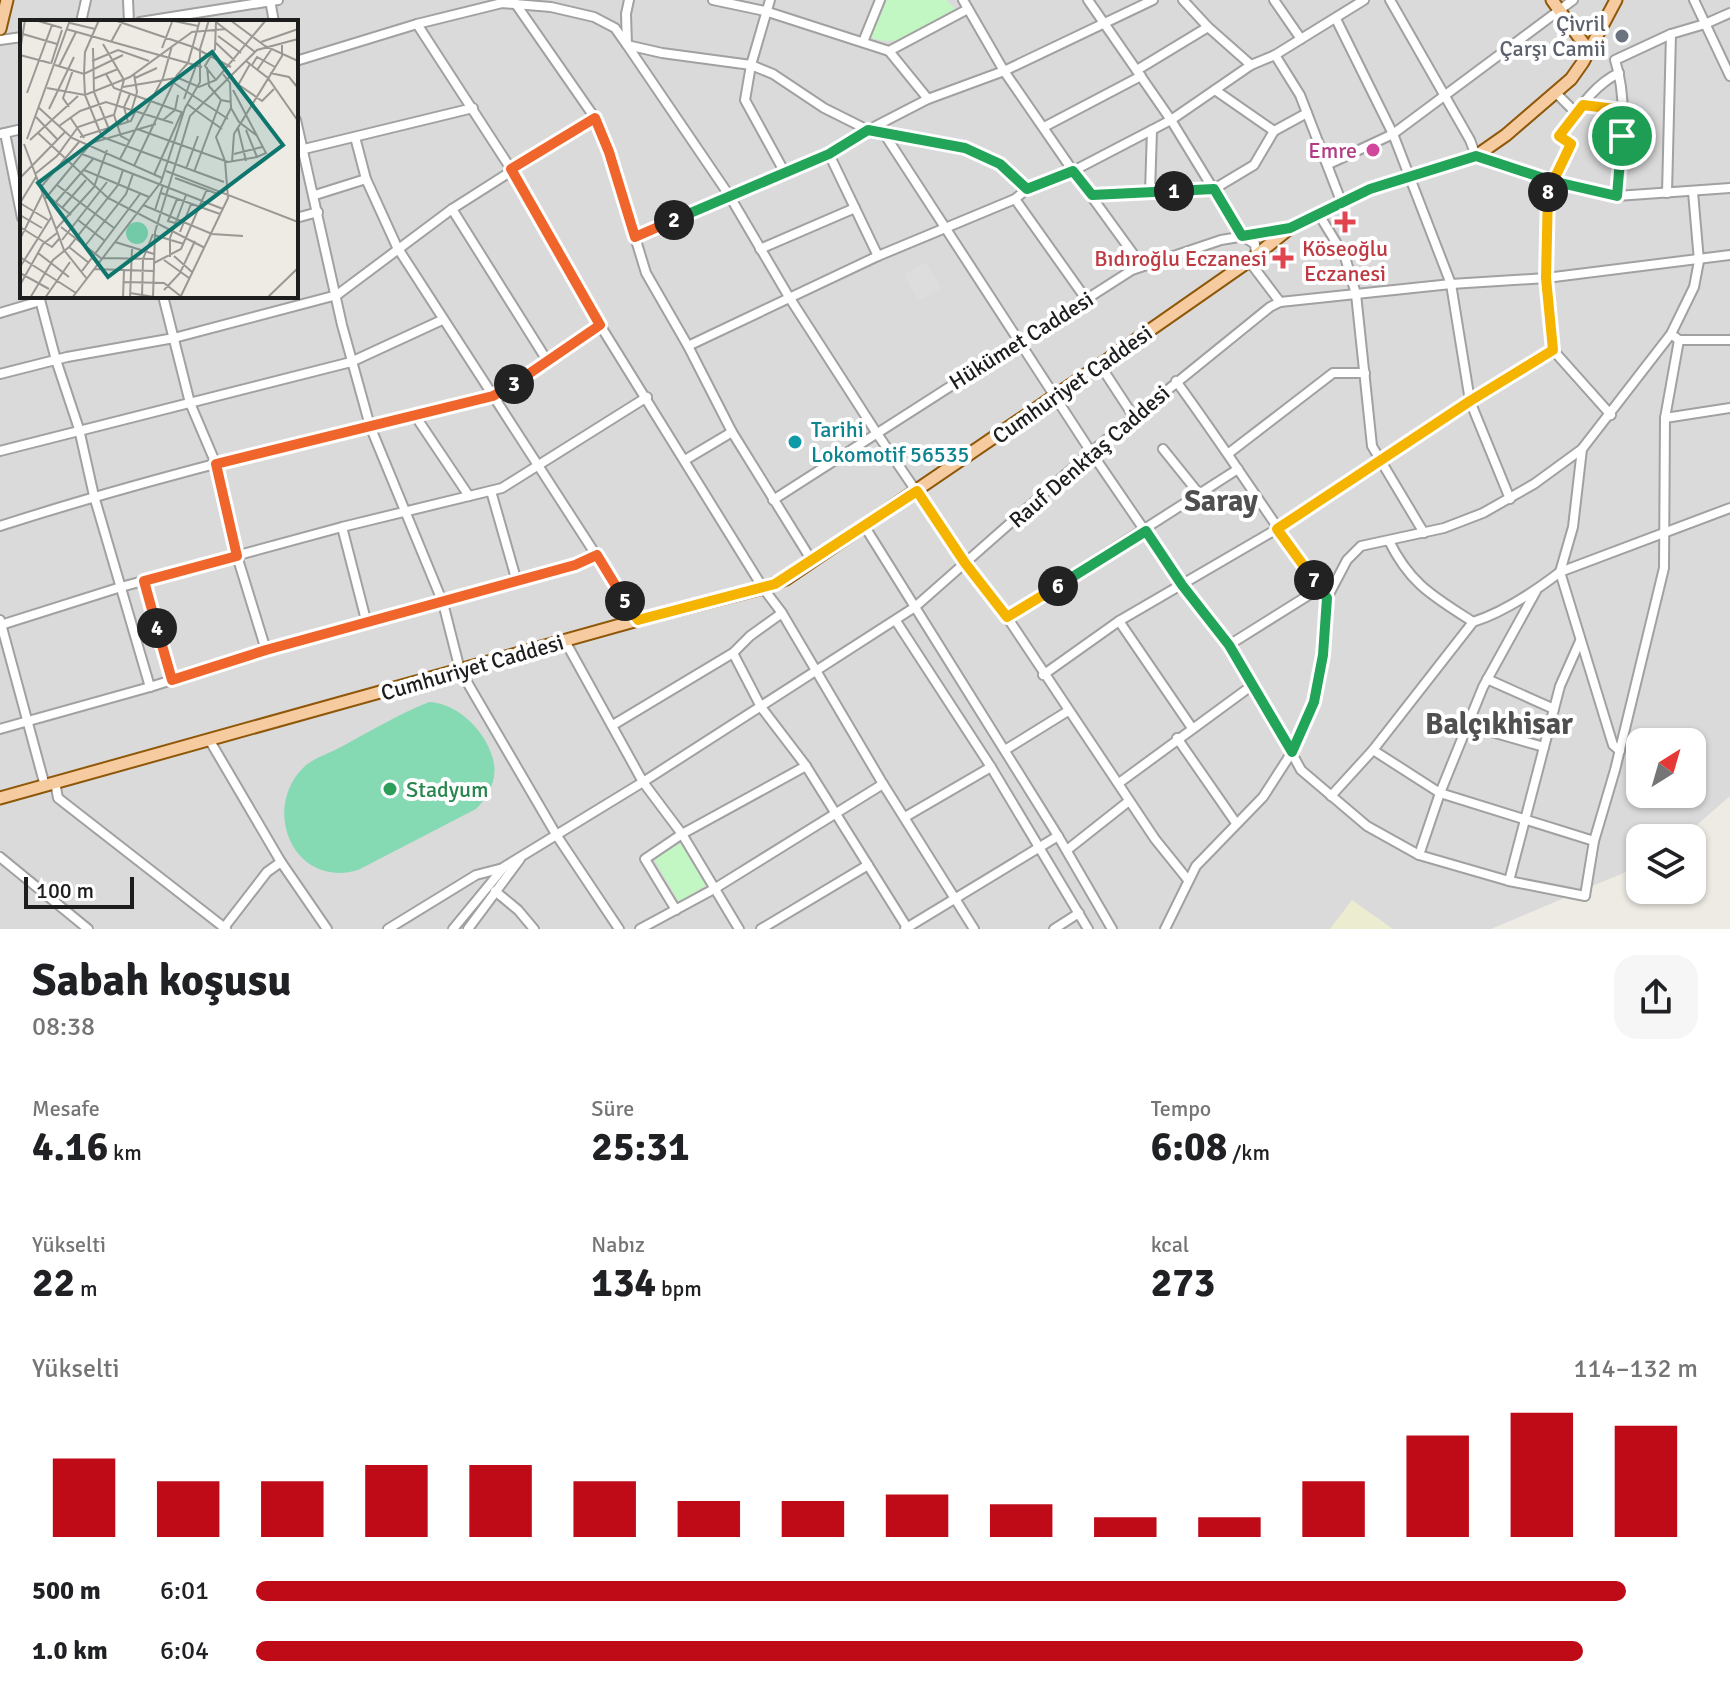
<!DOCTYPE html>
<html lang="tr">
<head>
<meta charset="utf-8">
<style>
	body { margin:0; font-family:Signika,sans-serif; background:#f6f6f6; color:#202124; height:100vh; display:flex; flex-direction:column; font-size:30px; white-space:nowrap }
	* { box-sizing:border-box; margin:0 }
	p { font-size:26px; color:#757577 }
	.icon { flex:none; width:44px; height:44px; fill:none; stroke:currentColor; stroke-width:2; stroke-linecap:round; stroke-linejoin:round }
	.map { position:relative; height:929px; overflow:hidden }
	.details { display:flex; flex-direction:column; background:#fff; flex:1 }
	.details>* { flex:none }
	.needle { width:52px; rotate:37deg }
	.tools { position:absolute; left:1626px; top:728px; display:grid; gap:16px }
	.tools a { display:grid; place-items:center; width:80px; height:80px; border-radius:16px; background:#fff; box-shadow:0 2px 6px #0004; font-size:40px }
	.scale { position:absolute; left:24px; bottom:20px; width:110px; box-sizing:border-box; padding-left:8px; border:4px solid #1d1d1d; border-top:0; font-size:22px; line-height:28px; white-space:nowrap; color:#1d1d1d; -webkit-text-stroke:6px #fff; paint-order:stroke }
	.pin { position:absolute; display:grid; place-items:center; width:68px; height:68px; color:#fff; margin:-34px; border:4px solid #fff; border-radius:50%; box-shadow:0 2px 8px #0007 }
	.km { position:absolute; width:40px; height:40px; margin:-20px; border-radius:50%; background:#222; color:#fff; font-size:22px; line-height:40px; text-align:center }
	.round { display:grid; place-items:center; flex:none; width:84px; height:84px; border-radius:24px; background:#f6f6f6 }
	.head { display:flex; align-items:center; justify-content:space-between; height:136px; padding:0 32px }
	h1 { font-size:44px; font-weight:800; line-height:60px }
	.stats { display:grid; grid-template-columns:repeat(3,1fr); gap:12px; height:136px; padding:8px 32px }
	.stats div { display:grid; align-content:center }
	.stats b { font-size:40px; font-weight:800 }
	.stats small { font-size:22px; font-weight:400 }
	.stats p { font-size:22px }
	.chart { height:224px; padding:16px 32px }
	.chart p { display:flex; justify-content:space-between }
	.chart svg { width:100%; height:144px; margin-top:8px; stroke:#bf0b18; stroke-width:6 }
	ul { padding:0 32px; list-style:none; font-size:26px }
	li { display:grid; grid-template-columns:128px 96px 1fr; align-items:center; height:60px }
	li i { height:20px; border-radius:10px; background:#bf0b18 }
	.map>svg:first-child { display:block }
	.residential { fill:#dbdada; fill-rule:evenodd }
	.farmland { fill:#ececd0 }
	.park { fill:#c2f6c3 }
	.pitch { fill:#85d9b3 }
	.parking { fill:#ddd }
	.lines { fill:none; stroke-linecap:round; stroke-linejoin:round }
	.minor-casing { stroke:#a1a1a1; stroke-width:12 }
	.major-casing { stroke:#8e5808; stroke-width:15 }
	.minor { stroke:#fff; stroke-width:8 }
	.major { stroke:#f6cba0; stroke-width:11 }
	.split-1-casing { stroke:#fff; stroke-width:16 }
	.split-2-casing { stroke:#fff; stroke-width:16 }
	.split-3-casing { stroke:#fff; stroke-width:16 }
	.split-4-casing { stroke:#fff; stroke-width:16 }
	.split-5-casing { stroke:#fff; stroke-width:16 }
	.split-6-casing { stroke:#fff; stroke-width:16 }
	.split-7-casing { stroke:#fff; stroke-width:16 }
	.split-8-casing { stroke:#fff; stroke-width:16 }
	.split-9-casing { stroke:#fff; stroke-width:16 }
	.split-1 { stroke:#22a559; stroke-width:10 }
	.split-2 { stroke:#22a559; stroke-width:10 }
	.split-3 { stroke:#f0652b; stroke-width:10 }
	.split-4 { stroke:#f0652b; stroke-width:10 }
	.split-5 { stroke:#f0652b; stroke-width:10 }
	.split-6 { stroke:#f5b400; stroke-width:10 }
	.split-7 { stroke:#22a559; stroke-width:10 }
	.split-8 { stroke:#f5b400; stroke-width:10 }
	.split-9 { stroke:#f5b400; stroke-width:10 }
	.worship-dot { fill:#6b7280; stroke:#fff; stroke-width:3 }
	.hotel-dot { fill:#d1479c; stroke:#fff; stroke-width:3 }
	.health-dot { fill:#e0444e; stroke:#fff; stroke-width:3 }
	.culture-dot { fill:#0f9aa8; stroke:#fff; stroke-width:3 }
	.leisure-dot { fill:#2e9e5b; stroke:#fff; stroke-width:3 }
	.labels { text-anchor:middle; stroke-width:8; stroke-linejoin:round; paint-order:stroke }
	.worship-label { font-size:22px; fill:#5b616d; stroke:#fff; text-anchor:end }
	.hotel-label { font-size:22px; fill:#b23c85; stroke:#fff; text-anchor:end }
	.health-label { font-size:22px; fill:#be3a42; stroke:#fff }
	.street-label { font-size:22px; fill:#1d1d1d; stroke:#fff }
	.culture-label { font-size:22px; fill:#0d838f; stroke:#fff; text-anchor:start }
	.leisure-label { font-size:22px; fill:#27864d; stroke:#fff; text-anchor:start }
	.district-label { font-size:30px; font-weight:bold; fill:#505050; stroke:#fff }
	.inset-road { fill:none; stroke:#9a9894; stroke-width:2 }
	.view { fill:#0f766e; fill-opacity:0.15; stroke:#0f766e; stroke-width:4 }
	.inset-edge { fill:none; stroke:#1d1d1d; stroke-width:4 }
</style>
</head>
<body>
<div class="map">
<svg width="1730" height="929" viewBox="0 0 1730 929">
	<rect width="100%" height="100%" fill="#eeeae4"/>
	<path class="residential" d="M0,0H1730V796L1682,838H1640V866L1491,929H0ZM22,22H296V296H22ZM1640,742H1692V794H1640Z"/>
	<polygon class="farmland" points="1352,900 1393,929 1330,929"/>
	<g class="park">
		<path d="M887,0H946L957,10C934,22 897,52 871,37Z"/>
		<polygon points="681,843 706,885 679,902 654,859"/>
	</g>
	<path class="pitch" d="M429,702C459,703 489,734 494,764C497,781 487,798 476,809L358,870C294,889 261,810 303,768C310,760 325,755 335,750C366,734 396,715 429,702Z"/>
	<polygon class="parking" points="926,262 941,288 919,301 904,275"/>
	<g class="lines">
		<defs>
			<g id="minor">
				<polyline points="128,0 129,22"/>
				<polyline points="270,0 274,22"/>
				<polyline points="513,0 595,118 609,152 646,273 688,346 732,432 812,561"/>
				<polyline points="629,0 626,14 627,45 729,195 789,297 876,432 965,563 1007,617 1155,839 1188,880"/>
				<polyline points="713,0 765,11 889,51 968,9"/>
				<polyline points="770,0 751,65 745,100 785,173"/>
				<polyline points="963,0 1004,71 1073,171 1142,266"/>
				<polyline points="1088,0 1171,120 1242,236 1255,244 1256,254"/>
				<polyline points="1183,0 1208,27 1251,65"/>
				<polyline points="1274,0 1301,39"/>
				<polyline points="1390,0 1470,140 1476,156 1552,181 1617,196 1730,188"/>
				<polyline points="1694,0 1730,76"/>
				<polyline points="1336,19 1393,134 1451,284 1470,401 1510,499"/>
				<polyline points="81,22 86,0"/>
				<polyline points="140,22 278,0"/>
				<polyline points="417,24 511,169 600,325 763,588 782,613 883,784 974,929"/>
				<polyline points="0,40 22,37"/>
				<polyline points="863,42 880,0"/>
				<polyline points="889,51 928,99"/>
				<polyline points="1275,55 1300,95 1341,201"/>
				<polyline points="296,61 417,24 502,3 551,7 594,17 615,28 627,45 662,53 751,65 773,74 824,108 868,130 965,148 1000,164 1027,189"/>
				<polyline points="1137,70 1208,27"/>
				<polyline points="1215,90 1274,131"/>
				<polyline points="1555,92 1576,113"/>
				<polyline points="1583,105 1623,110"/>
				<polyline points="296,120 342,325 370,426 443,603 460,670 557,836 619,929"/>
				<polyline points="1044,127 1141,76"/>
				<polyline points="5,133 22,218"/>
				<polyline points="0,134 22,129"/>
				<polyline points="885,135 1091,452 1182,585 1229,645 1254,684 1301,770 1367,826 1419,855 1509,881 1585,896 1594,841 1615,770 1664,568 1665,418 1679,340"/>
				<polyline points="355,137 366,179 397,247 638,620"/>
				<polyline points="296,151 473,108"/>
				<polyline points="829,154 878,256"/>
				<polyline points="1329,164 1393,134 1573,0"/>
				<polyline points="1150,192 1152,130"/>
				<polyline points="1667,193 1671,34"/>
				<polyline points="315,195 366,179"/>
				<polyline points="1092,195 1214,189 1254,165 1274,131 1307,113"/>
				<path d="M1617,196C1621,151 1629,103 1615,60L1671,34L1705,24L1730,13"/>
				<polyline points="1015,199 1086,299"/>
				<polyline points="452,209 548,362"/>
				<polyline points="1318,213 1345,257 1356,294 1372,446 1424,533"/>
				<polyline points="296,218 318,212"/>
				<polyline points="635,237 829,154 868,130 928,99 1004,71 1153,0"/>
				<polyline points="760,249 855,208"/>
				<polyline points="1249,261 1280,302"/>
				<polyline points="39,296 56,360 79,429 94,496 150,687"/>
				<polyline points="163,296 190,403 216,464 237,556 266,650"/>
				<polyline points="0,313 40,301"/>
				<polyline points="1675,337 1679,340 1730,340"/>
				<polyline points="688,346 878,256 1015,199 1027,189 1073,171 1171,120 1251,65 1275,55 1364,0"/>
				<polyline points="1100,365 1134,417"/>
				<polyline points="0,374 67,357 174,338 337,295 452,209 595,118"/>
				<path d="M1176,381C1228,452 1275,526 1327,598"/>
				<polyline points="414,414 469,496"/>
				<path d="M1611,415L1553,350L1546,278V199L1552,181L1571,144L1559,136C1576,113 1593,85 1619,73"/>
				<polyline points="1665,418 1730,408"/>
				<polyline points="1163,449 1200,495"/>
				<polyline points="1582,449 1573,527 1560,572 1613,745 1620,751"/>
				<polyline points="0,451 351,362 442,320"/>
				<polyline points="1229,453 1333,373 1365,373"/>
				<polyline points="685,460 732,432"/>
				<polyline points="491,491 517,582"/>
				<polyline points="773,500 1132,270 1221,240 1287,229"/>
				<path d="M0,526C162,474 328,435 493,396L522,380L600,325"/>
				<polyline points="342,527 367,624"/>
				<polyline points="865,527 1058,836 1112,929"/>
				<path d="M1389,541C1411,585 1433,596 1473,622"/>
				<polyline points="144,581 172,680"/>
				<polyline points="1007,617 1238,469"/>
				<polyline points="0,620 45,786"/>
				<polyline points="896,621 991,767 1088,929"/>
				<polyline points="1119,621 1192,728"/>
				<polyline points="1,625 121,587 342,527 502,488 647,397"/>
				<polyline points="565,641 643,782 682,834 739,929"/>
				<polyline points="1229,645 1320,588"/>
				<polyline points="733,653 761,707 806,766 908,929"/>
				<polyline points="1043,675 1119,621 1277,529 1470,401 1553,350"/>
				<polyline points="1487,679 1554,709"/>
				<polyline points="613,725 733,653 750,636 782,613"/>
				<polyline points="1467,725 1544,747"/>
				<polyline points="0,729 150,687 266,650 575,565 597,555"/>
				<polyline points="1177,738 1236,823"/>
				<polyline points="210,741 281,862 327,929"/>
				<polyline points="1005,750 1068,711"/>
				<polyline points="1373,750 1440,793 1594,841"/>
				<polyline points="55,782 58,798 226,929"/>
				<polyline points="1119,783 1254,684"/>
				<path d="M1331,796L1373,750L1473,622C1504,612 1534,592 1560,572L1730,508"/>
				<polyline points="905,817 991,767"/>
				<polyline points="1067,850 1129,801"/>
				<polyline points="1419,855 1440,793 1483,687 1536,591"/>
				<polyline points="0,857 88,929"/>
				<polyline points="1509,881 1560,686 1580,641"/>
				<polyline points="495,891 518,910 534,929"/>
				<polyline points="676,910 645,859 682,834 806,766"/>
				<polyline points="223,929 267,872 281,862"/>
				<polyline points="388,929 476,875 503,868"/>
				<polyline points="453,929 504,867 643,782 915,607 1091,452 1270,307 1280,302 1451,284 1546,278 1730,255"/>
				<polyline points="468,929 520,859"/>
				<polyline points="640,929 714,889 883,784"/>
				<polyline points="761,929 868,865"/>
				<polyline points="905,929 1058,836"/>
				<polyline points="1054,929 1079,913"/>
				<polyline points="1165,929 1196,866 1263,797 1292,752 1314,702 1320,680 1327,598 1347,560 1361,546 1444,528 1483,513 1534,484 1582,449 1671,334 1694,287 1699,261 1693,192"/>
			</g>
			<g id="major">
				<polyline points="1552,0 1589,51"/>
				<polyline points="0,29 7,0"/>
				<polyline points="0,798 638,620 763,588 786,579 1100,365 1249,261 1290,228 1370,189 1476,156 1506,135 1571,79 1583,62 1616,0"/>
			</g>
		</defs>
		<use href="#minor" class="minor-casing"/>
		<use href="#major" class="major-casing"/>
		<use href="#minor" class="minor"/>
		<use href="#major" class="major"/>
	</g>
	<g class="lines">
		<defs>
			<polyline id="split-1" points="1174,191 1214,189 1242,236 1290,228 1370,189 1476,156 1552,181 1617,196 1622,136"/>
			<polyline id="split-2" points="674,220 829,154 868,130 965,148 1000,164 1027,189 1073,171 1092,195 1174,191"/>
			<polyline id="split-3" points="514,384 600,325 511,169 595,118 609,152 635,237 674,220"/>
			<polyline id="split-4" points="157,628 144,581 237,556 216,464 493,396 514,384"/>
			<polyline id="split-5" points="157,628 172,680 266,650 575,565 597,555 625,601"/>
			<polyline id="split-6" points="625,601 638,620 775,584 917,491 965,563 1007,617 1058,586"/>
			<polyline id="split-7" points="1058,586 1146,531 1182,585 1229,645 1292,752 1314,702 1323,655 1327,598 1314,580"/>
			<polyline id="split-8" points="1314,580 1277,529 1470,401 1553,350 1546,278 1548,192"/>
			<polyline id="split-9" points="1548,192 1571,144 1559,136 1583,105 1623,110 1622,136"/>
		</defs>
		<use href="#split-1" class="split-1-casing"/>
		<use href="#split-2" class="split-2-casing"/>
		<use href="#split-3" class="split-3-casing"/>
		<use href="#split-4" class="split-4-casing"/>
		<use href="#split-5" class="split-5-casing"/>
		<use href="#split-6" class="split-6-casing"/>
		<use href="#split-7" class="split-7-casing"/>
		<use href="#split-8" class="split-8-casing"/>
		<use href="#split-9" class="split-9-casing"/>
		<use href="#split-1" class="split-1"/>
		<use href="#split-2" class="split-2"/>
		<use href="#split-3" class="split-3"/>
		<use href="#split-4" class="split-4"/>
		<use href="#split-5" class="split-5"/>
		<use href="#split-6" class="split-6"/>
		<use href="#split-7" class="split-7"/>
		<use href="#split-8" class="split-8"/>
		<use href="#split-9" class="split-9"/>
	</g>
	<circle class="worship-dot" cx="1622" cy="36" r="8"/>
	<circle class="hotel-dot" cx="1373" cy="150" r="8"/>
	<g class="health-dot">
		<path d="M1341 210h8v8h8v8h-8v8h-8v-8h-8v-8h8z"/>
		<path d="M1279 246h8v8h8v8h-8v8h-8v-8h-8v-8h8z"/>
	</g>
	<circle class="culture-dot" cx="795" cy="442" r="8"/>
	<circle class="leisure-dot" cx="390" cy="789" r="8"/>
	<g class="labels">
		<g class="worship-label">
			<text x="1606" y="31">Çivril<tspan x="1606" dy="25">Çarşı Camii</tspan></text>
		</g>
		<g class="hotel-label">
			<text x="1357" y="158">Emre</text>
		</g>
		<g class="health-label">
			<text x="1345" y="256">Köseoğlu<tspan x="1345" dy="25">Eczanesi</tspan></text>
			<text x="1267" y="266" text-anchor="end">Bıdıroğlu Eczanesi</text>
		</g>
		<g class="street-label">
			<text transform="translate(1021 340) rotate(-32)" y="8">Hükümet Caddesi</text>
			<text transform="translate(1072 384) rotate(-35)" y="8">Cumhuriyet Caddesi</text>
			<text transform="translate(1089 456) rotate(-41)" y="8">Rauf Denktaş Caddesi</text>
			<text transform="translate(472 667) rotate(-16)" y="8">Cumhuriyet Caddesi</text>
		</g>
		<g class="culture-label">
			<text x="811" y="437">Tarihi<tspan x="811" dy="25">Lokomotif 56535</tspan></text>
		</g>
		<g class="leisure-label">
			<text x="406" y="797">Stadyum</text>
		</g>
		<g class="district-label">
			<text x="1221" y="511">Saray</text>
			<text x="1499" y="734">Balçıkhisar</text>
		</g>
	</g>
	<g transform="translate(20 20)">
		<rect width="278" height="278" fill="#eeeae4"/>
		<path d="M106 213a11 11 0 1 1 22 0a11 11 0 1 1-22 0Z" fill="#85d9b3"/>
		<path class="inset-road" d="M15,0L42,8M79,0L65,32L64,54L65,75L82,117L204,162M94,0L173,27L211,47M149,0L178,6M210,0L245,26L278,41M196,2L235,32M50,3L75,9M46,9L182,47M3,14L37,24M198,16L221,33M91,22L103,0M241,22L278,9M196,23L215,41M83,24L104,60L94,95L101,116L110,121M73,28L74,72L89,109M142,28L152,2M0,31L5,0M0,35L30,43M72,41L98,30L129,41M226,41L248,58L278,101M31,44L42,10M35,45L64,54L103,35M232,45L237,37L255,47M39,46L56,12M187,47L189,66L201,80L211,82M237,50L251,30M250,53L269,57L278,68M86,54L94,68L164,93M156,57L179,67L196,60L246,0M115,58L137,48M73,59L98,49M196,60L185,46L195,29L196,2M154,63L208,99M219,65L242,81L254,69M103,67L156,58M217,67L230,44M27,68L65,75L110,57L172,12L206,9M7,73L32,5M164,79L177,43M167,84L202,109M18,87L52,118L142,158M49,87L43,78L53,50M211,88L219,102L236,115M29,89L54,37M112,89L117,72L114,54M16,97L37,119M50,97L64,118M143,100L155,90L158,75M108,102L104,87L110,74M39,106L60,91L86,82L153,103M218,108L226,141M117,109L208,142L237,137L246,133L213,70M226,110L237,137M18,113L88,178L185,228M60,117L111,101L116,90M7,119L50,0M10,120L58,76M4,124L44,230L67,259M62,134L203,189M214,134L242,127M100,139L143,58L152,26M212,142L214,114L262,36V23M114,146L157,55L168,43L180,0M166,149L178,116M64,150L129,177M146,151L278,202M174,152L201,80M15,154L37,136L58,107L93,95M134,155L162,92M0,158L45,112M155,158L198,174M37,165L94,208M21,167L59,122M141,173L200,194M28,176L51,195M25,179L71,123L136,104M36,182L73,139M0,183L28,200M0,183L16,157M123,185L192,214L223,216M42,188L66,160M135,190L143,165M0,195L22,208M58,200L85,221M155,203L148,201L157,179M0,207L32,227L39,219M41,207L82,239M36,209L74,167L87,130M160,212L171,184M134,215L164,224M0,219L23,173M42,220L87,162M95,222L134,234M65,226L106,174L113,154M49,227L69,243M18,233L49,257M154,236L172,252M0,237L56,273M150,237V218L166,175M83,238L134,239M144,240L169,258M134,243L161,229L187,169M0,247L32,196M74,249L133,251M62,251L120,174M0,253L29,269M104,262L144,263L163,278M0,265L23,224L37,213M144,270L160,253L175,221M110,273L140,278M10,278L33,240L49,227L98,165L103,150M25,278L50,242M52,278L141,162L165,88L180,62V29L189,0M103,278L104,250M110,278L112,229M122,278L123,239L133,214M133,278L135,212L170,96L237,30L278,19M160,278L208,178L205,141L196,117L211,88L210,63L203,54M247,278L278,248"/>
		<path class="view" d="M192,32L263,125L88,257L18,163Z"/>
		<rect width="278" height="278" class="inset-edge"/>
	</g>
</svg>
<div class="tools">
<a><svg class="needle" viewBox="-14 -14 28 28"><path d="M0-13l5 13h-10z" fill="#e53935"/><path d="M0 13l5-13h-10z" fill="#757577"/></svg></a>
<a><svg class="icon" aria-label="layers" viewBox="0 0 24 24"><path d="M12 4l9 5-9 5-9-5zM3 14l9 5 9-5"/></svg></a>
</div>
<div class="scale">100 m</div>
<div class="pin" style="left:1622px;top:136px;background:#1e9e55"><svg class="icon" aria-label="arrive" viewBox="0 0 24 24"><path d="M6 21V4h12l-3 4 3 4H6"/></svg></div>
<b class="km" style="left:1174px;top:191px">1</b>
<b class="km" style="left:674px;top:220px">2</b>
<b class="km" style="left:514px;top:384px">3</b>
<b class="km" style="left:157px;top:628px">4</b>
<b class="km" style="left:625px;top:601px">5</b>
<b class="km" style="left:1058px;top:586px">6</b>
<b class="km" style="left:1314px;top:580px">7</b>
<b class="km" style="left:1548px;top:192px">8</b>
</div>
<section class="details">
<div class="head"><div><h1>Sabah koşusu</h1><p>08:38</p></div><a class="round"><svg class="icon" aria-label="share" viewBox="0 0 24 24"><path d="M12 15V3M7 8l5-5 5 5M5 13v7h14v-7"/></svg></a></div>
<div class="stats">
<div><p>Mesafe</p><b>4.16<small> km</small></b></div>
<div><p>Süre</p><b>25:31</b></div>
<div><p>Tempo</p><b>6:08<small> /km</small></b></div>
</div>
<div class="stats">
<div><p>Yükselti</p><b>22<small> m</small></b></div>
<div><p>Nabız</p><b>134<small> bpm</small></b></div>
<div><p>kcal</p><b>273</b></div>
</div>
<div class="chart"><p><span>Yükselti</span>114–132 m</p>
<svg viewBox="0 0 160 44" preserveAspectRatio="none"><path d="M5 44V20M15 44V27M25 44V27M35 44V22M45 44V22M55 44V27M65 44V33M75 44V33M85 44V31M95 44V34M105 44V38M115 44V38M125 44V27M135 44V13M145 44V6M155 44V10"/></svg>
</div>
<ul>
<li><b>500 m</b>6:01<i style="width:95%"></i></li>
<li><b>1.0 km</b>6:04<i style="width:92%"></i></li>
</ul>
</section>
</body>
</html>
